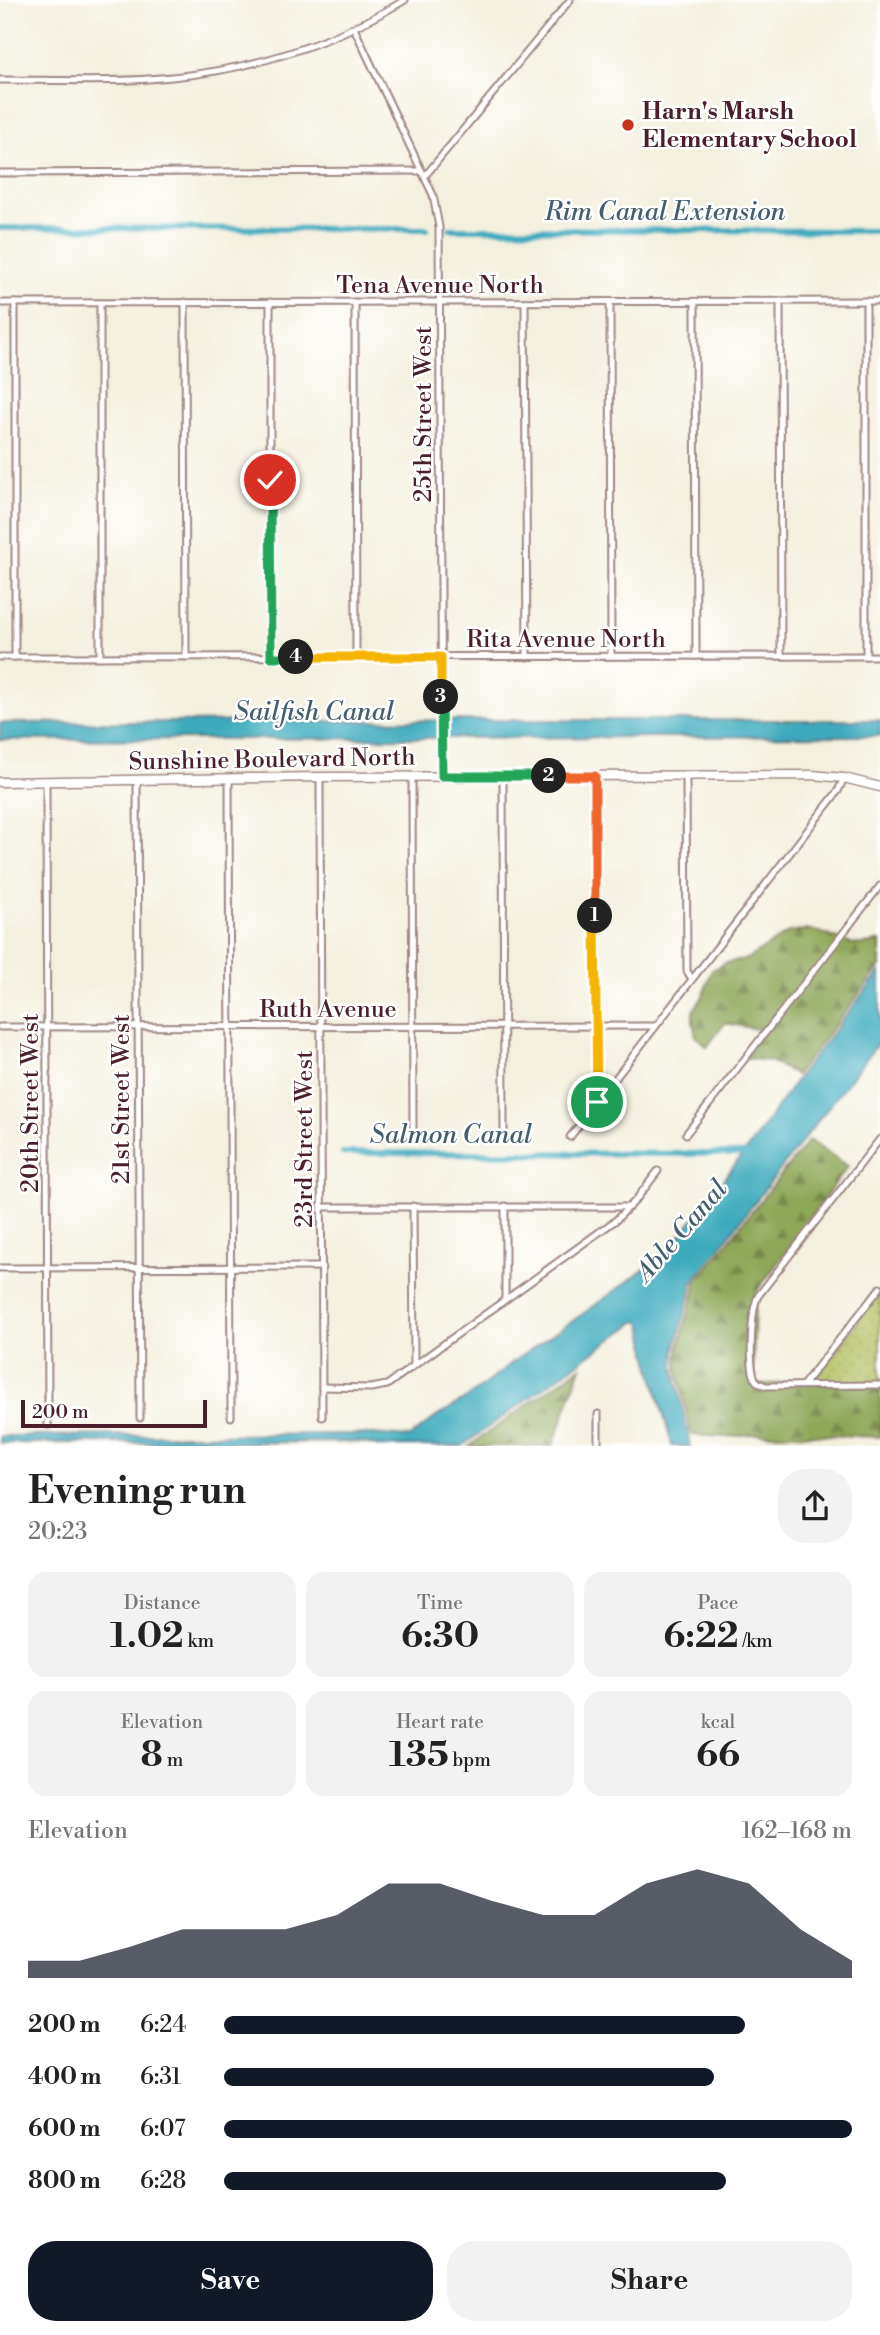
<!DOCTYPE html>
<html lang="en">
<head>
<meta charset="utf-8">
<style>
	body { margin:0; font-family:"Libre Bodoni",serif; background:#f2f2f2; color:#222; height:100vh; display:flex; flex-direction:column; font-size:26px; white-space:nowrap }
	* { box-sizing:border-box; margin:0 }
	p { font-size:23px; color:#767676 }
	.icon { flex:none; width:38px; height:38px; fill:none; stroke:currentColor; stroke-width:2; stroke-linecap:round; stroke-linejoin:round }
	.map { position:relative; height:1446px; overflow:hidden }
	.sheet { display:flex; flex-direction:column; background:#fff; flex:1 }
	.sheet>* { flex:none }
	.scale { position:absolute; left:21px; bottom:18px; width:186px; box-sizing:border-box; padding-left:7px; border:4px solid #4a1f2b; border-top:0; font-size:19px; line-height:24px; white-space:nowrap; color:#4a1f2b; -webkit-text-stroke:5px #fff; paint-order:stroke }
	.pin { position:absolute; display:grid; place-items:center; width:60px; height:60px; color:#fff; margin:-30px; border:4px solid #fff; border-radius:50%; box-shadow:0 2px 7px #0007 }
	.km { position:absolute; width:35px; height:35px; margin:-18px; border-radius:50%; background:#222; color:#fff; font-size:19px; line-height:35px; text-align:center }
	.round { display:grid; place-items:center; flex:none; width:74px; height:74px; border-radius:28px; background:#f2f2f2 }
	.overview { display:flex; align-items:center; justify-content:space-between; height:119px; padding:0 28px }
	h1 { font-size:38px; font-weight:800; line-height:52px }
	.metrics { display:grid; grid-template-columns:repeat(3,1fr); gap:10px; height:119px; padding:7px 28px }
	.metrics div { display:grid; align-content:center; border-radius:18px; background:#f2f2f2; text-align:center }
	.metrics b { font-size:35px; font-weight:800 }
	.metrics small { font-size:19px; font-weight:400 }
	.metrics p { font-size:19px }
	.chart { height:196px; padding:14px 28px }
	.chart p { display:flex; justify-content:space-between }
	.chart svg { width:100%; height:126px; margin-top:7px; fill:#111827; opacity:.7 }
	.button { display:flex; gap:14px; margin-top:auto; padding:14px 28px }
	.button a { flex:1; height:80px; border-radius:28px; background:#111827; color:#fff; font-size:28px; font-weight:800; line-height:80px; text-align:center }
	.button a+a { background:#f2f2f2; color:#222 }
	ul { padding:0 28px; list-style:none; font-size:23px }
	li { display:grid; grid-template-columns:112px 84px 1fr; align-items:center; height:52px }
	li i { height:18px; border-radius:9px; background:#111827 }
	.map>svg:first-child { display:block }
	.grass { fill:url(#grass-dots); stroke:#7f7047; stroke-width:2 }
	.forest { fill:url(#forest-firs); stroke:#6c6342; stroke-width:2 }
	.water { fill:#3eabbd; stroke:#446574; stroke-width:2 }
	.lines { fill:none; stroke-linecap:round; stroke-linejoin:round }
	.canal { stroke:#3eabbd; stroke-width:6 }
	.street-casing { stroke:#9f8885; stroke-width:9 }
	.secondary-casing { stroke:#9f8885; stroke-width:11 }
	.street { stroke:#fff; stroke-width:5 }
	.secondary { stroke:#fff; stroke-width:8 }
	.split-1-casing { stroke:#fff; stroke-width:14 }
	.split-2-casing { stroke:#fff; stroke-width:14 }
	.split-3-casing { stroke:#fff; stroke-width:14 }
	.split-4-casing { stroke:#fff; stroke-width:14 }
	.split-5-casing { stroke:#fff; stroke-width:14 }
	.split-1 { stroke:#f5b400; stroke-width:9 }
	.split-2 { stroke:#f0652b; stroke-width:9 }
	.split-3 { stroke:#22a559; stroke-width:9 }
	.split-4 { stroke:#f5b400; stroke-width:9 }
	.split-5 { stroke:#22a559; stroke-width:9 }
	.poi-dot { fill:#c8321e; stroke:#fff; stroke-width:2.5 }
	.labels { text-anchor:middle; stroke-width:5; stroke-linejoin:round; paint-order:stroke }
	.poi-label { font-size:24px; font-weight:bold; fill:#4a1f2b; stroke:#fff; text-anchor:start }
	.street-label { font-size:24px; fill:#4a1f2b; stroke:#fff }
	.water-label { font-size:26px; font-style:italic; fill:#455e6d; stroke:#fff }
</style>
</head>
<body>
<div class="map">
<svg width="880" height="1446" viewBox="0 0 880 1446">
	<defs>
		<pattern id="grass-dots" width="8" height="8" patternUnits="userSpaceOnUse" patternTransform="scale(1.75)"><rect width="8" height="8" fill="#b4c163"/><path d="M2 2h.1M6 6h.1" fill="none" stroke="#9ca556" stroke-width="1.8" stroke-linecap="round"/></pattern>
		<pattern id="forest-firs" width="22" height="20" patternUnits="userSpaceOnUse" patternTransform="scale(1.75)"><rect width="22" height="20" fill="#8fa759"/><path d="M5 1l3.5 6h-7zM16 11l3.5 6h-7z" fill="#77874a"/></pattern>
	</defs>
	<rect width="100%" height="100%" fill="#fff"/>
	<filter id="ink" filterUnits="userSpaceOnUse"><feTurbulence type="fractalNoise" baseFrequency=".0143" numOctaves="2"/><feDisplacementMap in="SourceGraphic" scale="14" xChannelSelector="R" yChannelSelector="G"/><feConvolveMatrix kernelMatrix="1 2 1 2 8 2 1 2 1" color-interpolation-filters="sRGB"/></filter>
	<filter id="wash" filterUnits="userSpaceOnUse"><feTurbulence type="fractalNoise" baseFrequency=".00686" numOctaves="4" result="noise"/><feDisplacementMap in="SourceGraphic" scale="28" xChannelSelector="R" yChannelSelector="G"/><feGaussianBlur stdDeviation="1.57" result="paint"/><feColorMatrix in="noise" values="0 0 0 0 0 0 0 0 0 0 0 0 0 0 0 0 0 1.4 0 .05"/><feComposite in="paint" operator="in"/></filter>
	<g filter="url(#wash)">
		<rect width="100%" height="100%" fill="#f4f0df"/>
		<polygon class="grass" points="880,1292 880,1387 812,1383"/>
		<g class="forest">
			<path d="M808,930C839,933 843,952 880,941V967L796,1075L770,1061L745,1058L762,1030L725,1023L707,1047L696,1036L693,1023V1011L702,998L712,970L725,963L747,959L789,932Z"/>
			<polygon points="809,1140 848,1166 755,1294 753,1384 812,1383 880,1387 880,1437 793,1434 751,1434 727,1437 691,1435 677,1367 678,1349 695,1290 695,1283"/>
			<polygon points="581,1367 553,1446 469,1446"/>
		</g>
		<g class="water">
			<polygon points="501,720 880,720 880,736 0,740 0,723"/>
			<polygon points="880,972 880,1041 692,1283 692,1289 675,1348 674,1367 690,1446 672,1446 648,1357 642,1324 637,1321 462,1446 377,1446 361,1442 0,1443 0,1436 374,1434 410,1437 436,1417 471,1395 518,1358 584,1313 642,1271 667,1249 682,1233 754,1140 796,1080"/>
		</g>
		<g class="lines">
			<g class="canal">
				<polyline points="0,228 427,229"/>
				<polyline points="450,229 880,231"/>
				<polyline points="343,1153 750,1154"/>
			</g>
		</g>
	</g>
	<g filter="url(#ink)">
		<g class="lines">
			<defs>
				<g id="street">
					<polyline points="354,28 433,195 439,227 442,776"/>
					<path d="M0,80C57,80 115,83 172,77C255,69 334,43 405,0"/>
					<polyline points="0,173 422,171"/>
					<polyline points="425,176 570,0"/>
					<polyline points="780,301 781,656"/>
					<polyline points="866,301 866,656"/>
					<polyline points="185,302 186,657"/>
					<polyline points="270,302 270,657"/>
					<polyline points="355,302 356,657"/>
					<polyline points="525,302 527,657"/>
					<polyline points="610,302 611,656"/>
					<polyline points="695,302 696,656"/>
					<polyline points="0,303 880,301"/>
					<polyline points="15,303 15,657"/>
					<polyline points="100,303 100,657"/>
					<polyline points="0,657 880,656"/>
					<polyline points="503,776 504,1134"/>
					<polyline points="595,776 597,1102"/>
					<polyline points="686,776 687,971 692,979"/>
					<polyline points="320,777 322,1417"/>
					<polyline points="412,777 413,1130"/>
					<polyline points="229,778 231,1417"/>
					<polyline points="137,780 140,1418"/>
					<polyline points="46,781 48,1425"/>
					<polyline points="0,1027 656,1026"/>
					<polyline points="686,1134 880,886"/>
					<polyline points="570,1137 838,791 844,778"/>
					<path d="M880,1139L758,1296C751,1310 749,1360 754,1376C755,1382 760,1384 766,1386L880,1385"/>
					<polyline points="413,1206 414,1365"/>
					<polyline points="505,1206 505,1299"/>
					<polyline points="322,1207 630,1207"/>
					<polyline points="0,1268 322,1267"/>
					<polyline points="803,1385 880,1288"/>
					<polyline points="322,1387 371,1388 387,1385 616,1220 635,1201 658,1171"/>
					<polyline points="598,1446 598,1414"/>
				</g>
				<polyline id="secondary" points="0,782 320,777 812,775 844,778 880,787"/>
			</defs>
			<use href="#street" class="street-casing"/>
			<use href="#secondary" class="secondary-casing"/>
			<use href="#street" class="street"/>
			<use href="#secondary" class="secondary"/>
		</g>
	</g>
	<g class="lines" filter="url(#ink)">
		<defs>
			<polyline id="split-1" points="595,916 597,1102"/>
			<polyline id="split-2" points="549,776 595,776 595,916"/>
			<polyline id="split-3" points="441,697 442,776 549,776"/>
			<polyline id="split-4" points="296,657 441,657 441,697"/>
			<polyline id="split-5" points="270,480 271,657 296,657"/>
		</defs>
		<use href="#split-1" class="split-1-casing"/>
		<use href="#split-2" class="split-2-casing"/>
		<use href="#split-3" class="split-3-casing"/>
		<use href="#split-4" class="split-4-casing"/>
		<use href="#split-5" class="split-5-casing"/>
		<use href="#split-1" class="split-1"/>
		<use href="#split-2" class="split-2"/>
		<use href="#split-3" class="split-3"/>
		<use href="#split-4" class="split-4"/>
		<use href="#split-5" class="split-5"/>
	</g>
	<circle class="poi-dot" cx="628" cy="125" r="7"/>
	<g class="labels">
		<g class="poi-label">
			<text x="642" y="119">Harn's Marsh<tspan x="642" dy="28">Elementary School</tspan></text>
		</g>
		<g class="street-label">
			<text x="440" y="293">Tena Avenue North</text>
			<text transform="translate(423 414) rotate(-90)" y="8">25th Street West</text>
			<text x="566" y="647">Rita Avenue North</text>
			<text transform="translate(272 759) rotate(-1)" y="8">Sunshine Boulevard North</text>
			<text x="328" y="1017">Ruth Avenue</text>
			<text transform="translate(121 1099) rotate(-90)" y="8">21st Street West</text>
			<text transform="translate(30 1103) rotate(-90)" y="8">20th Street West</text>
			<text transform="translate(304 1139) rotate(-90)" y="8">23rd Street West</text>
		</g>
		<g class="water-label">
			<text x="665" y="220">Rim Canal Extension</text>
			<text x="314" y="720">Sailfish Canal</text>
			<text x="451" y="1143">Salmon Canal</text>
			<text transform="translate(681 1230) rotate(-49)" y="9">Able Canal</text>
		</g>
	</g>
</svg>
<div class="scale">200 m</div>
<div class="pin" style="left:597px;top:1102px;background:#1e9e55"><svg class="icon" aria-label="arrive" viewBox="0 0 24 24"><path d="M6 21V4h12l-3 4 3 4H6"/></svg></div>
<div class="pin" style="left:270px;top:480px;background:#d93025"><svg class="icon" aria-label="check" viewBox="0 0 24 24"><path d="M5 12l5 5 9-10"/></svg></div>
<b class="km" style="left:595px;top:916px">1</b>
<b class="km" style="left:549px;top:776px">2</b>
<b class="km" style="left:441px;top:697px">3</b>
<b class="km" style="left:296px;top:657px">4</b>
</div>
<section class="sheet">
<div class="overview"><div><h1>Evening run</h1><p>20:23</p></div><a class="round"><svg class="icon" aria-label="share" viewBox="0 0 24 24"><path d="M12 15V3M7 8l5-5 5 5M5 13v7h14v-7"/></svg></a></div>
<div class="metrics">
<div><p>Distance</p><b>1.02<small> km</small></b></div>
<div><p>Time</p><b>6:30</b></div>
<div><p>Pace</p><b>6:22<small> /km</small></b></div>
</div>
<div class="metrics">
<div><p>Elevation</p><b>8<small> m</small></b></div>
<div><p>Heart rate</p><b>135<small> bpm</small></b></div>
<div><p>kcal</p><b>66</b></div>
</div>
<div class="chart"><p><span>Elevation</span>162–168 m</p>
<svg viewBox="0 0 160 44" preserveAspectRatio="none"><path d="M0 44V38L10 38L20 33L30 27L40 27L50 27L60 22L70 11L80 11L90 17L100 22L110 22L120 11L130 6L140 11L150 27L160 38V44z"/></svg>
</div>
<ul>
<li><b>200 m</b>6:24<i style="width:83%"></i></li>
<li><b>400 m</b>6:31<i style="width:78%"></i></li>
<li><b>600 m</b>6:07<i style="width:100%"></i></li>
<li><b>800 m</b>6:28<i style="width:80%"></i></li>
</ul>
<div class="button"><a>Save</a><a>Share</a></div>
</section>
</body>
</html>
